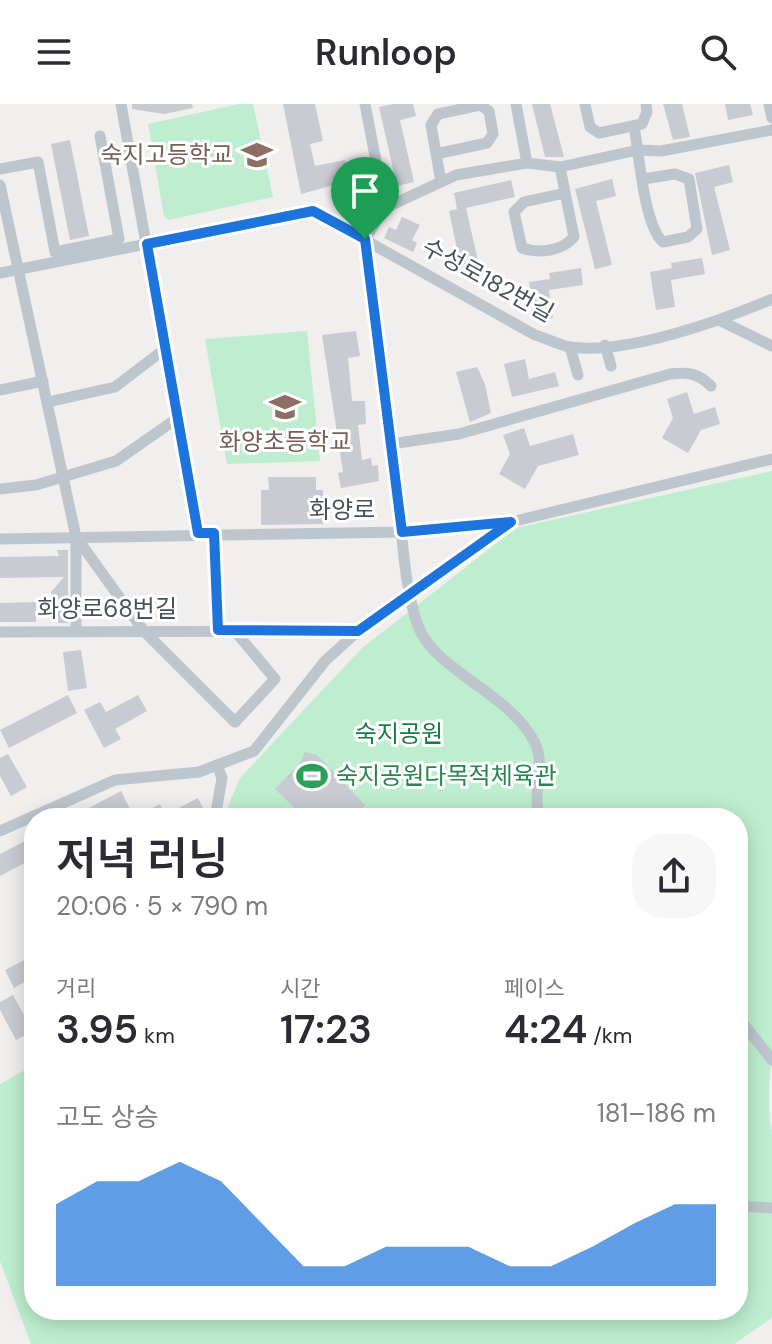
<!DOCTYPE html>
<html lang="ko">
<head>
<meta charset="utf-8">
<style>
	body { margin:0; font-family:"DM Sans","Noto Sans KR",sans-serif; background:#f7f7f7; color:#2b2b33; height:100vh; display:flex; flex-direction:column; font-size:30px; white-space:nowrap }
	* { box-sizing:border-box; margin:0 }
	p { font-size:26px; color:#7c7c81 }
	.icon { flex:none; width:44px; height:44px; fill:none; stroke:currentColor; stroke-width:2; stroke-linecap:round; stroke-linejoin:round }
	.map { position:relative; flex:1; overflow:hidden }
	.sheet { position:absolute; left:24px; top:704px; width:724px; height:512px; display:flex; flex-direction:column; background:#fff; border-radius:32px; box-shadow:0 4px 20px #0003 }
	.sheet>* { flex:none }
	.pin { position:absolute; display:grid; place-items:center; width:68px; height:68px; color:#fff; margin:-82px -34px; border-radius:50% 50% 50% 0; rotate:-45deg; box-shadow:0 0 8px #0007 }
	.pin .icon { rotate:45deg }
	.round { display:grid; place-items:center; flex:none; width:84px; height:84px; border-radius:32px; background:#f7f7f7 }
	.summary { display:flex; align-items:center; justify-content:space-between; height:136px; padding:0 32px }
	h1 { font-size:44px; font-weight:600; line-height:60px }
	.figures { display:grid; grid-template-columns:repeat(3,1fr); gap:12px; height:136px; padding:8px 32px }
	.figures div { display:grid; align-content:center }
	.figures b { font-size:40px; font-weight:600 }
	.figures small { font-size:22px; font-weight:400 }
	.figures p { font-size:22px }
	.chart { height:224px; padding:16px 32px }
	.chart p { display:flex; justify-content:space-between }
	.chart svg { width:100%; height:144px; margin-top:8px; fill:#1d74dd; opacity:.7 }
	header { display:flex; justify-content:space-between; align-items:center; height:104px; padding:0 32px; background:#fff; font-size:36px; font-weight:600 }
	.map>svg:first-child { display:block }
	.green { fill:#beeecf }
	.building { fill:#c8cbd1 }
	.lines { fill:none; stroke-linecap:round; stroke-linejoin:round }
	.minor { stroke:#bdc6cd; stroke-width:11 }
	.route-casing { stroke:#fff; stroke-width:16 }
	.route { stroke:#1d74dd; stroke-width:10 }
	.labels { text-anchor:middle; stroke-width:6; stroke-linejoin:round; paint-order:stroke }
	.education-label { font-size:24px; fill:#785e54; stroke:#fff; text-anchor:end }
	.street-label { font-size:24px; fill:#47525c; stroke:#fff }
	.park-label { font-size:24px; fill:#197c48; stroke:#fff }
	.leisure-label { font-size:24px; fill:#27864d; stroke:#fff; text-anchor:start }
</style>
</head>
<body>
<header><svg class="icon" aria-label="menu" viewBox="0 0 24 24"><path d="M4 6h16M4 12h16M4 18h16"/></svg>Runloop<svg class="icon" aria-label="search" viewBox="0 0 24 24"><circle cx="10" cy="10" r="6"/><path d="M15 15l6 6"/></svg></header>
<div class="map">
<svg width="772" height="1240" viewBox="0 0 772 1240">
	<rect width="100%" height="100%" fill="#f1eeee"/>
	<g class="green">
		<polygon points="239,0 253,0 273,93 169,116 164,112 148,20"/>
		<polygon points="307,227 320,357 227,360 205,235"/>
		<path d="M772,367V959C768,967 768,1019 772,1027V1214L734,1240H31L0,1157V980L34,961V1206H738V714H223L240,674L362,544L516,424Z"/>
	</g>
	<g class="building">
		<polygon points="132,0 192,0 193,4 164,10 132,5"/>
		<polygon points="283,0 315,0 323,37 310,40 315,62 345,56 349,73 332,75 334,81 301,90"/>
		<polygon points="393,0 413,0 416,12 400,16 414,78 397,82 379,3"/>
		<polygon points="532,0 550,0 564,53 545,53"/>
		<polygon points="663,0 682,0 690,33 673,36"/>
		<polygon points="725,0 750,0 753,11 728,16"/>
		<polygon points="70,36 89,132 70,136 51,40"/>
		<polygon points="729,61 733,78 714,83 730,146 712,151 695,69"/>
		<polygon points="612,75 616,92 596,97 612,161 595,165 575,85"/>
		<polygon points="511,76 515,93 466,104 481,170 463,174 449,107 457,105 454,89"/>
		<polygon points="402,113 420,121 412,136 417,139 413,148 384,134 389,123 396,126"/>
		<polygon points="702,154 705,170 671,176 675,203 656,206 650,168 672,164 671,159"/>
		<polygon points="581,164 583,181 549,186 553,214 535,217 529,178 550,175 549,169"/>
		<polygon points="356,227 360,252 348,254 352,297 365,297 366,320 358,321 362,356 371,354 372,362 378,361 379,377 341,384 338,369 343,368 322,231"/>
		<polygon points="525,255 529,275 555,268 559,282 512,293 504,260"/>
		<polygon points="477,263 485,280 491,309 470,318 456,268"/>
		<polygon points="687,288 694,310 715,303 720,320 701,326 688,349 662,334 673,314 667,295"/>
		<polygon points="524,324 530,342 573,330 579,351 538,362 525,385 499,370 510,350 503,331"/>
		<polygon points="268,373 316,373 316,386 323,386 323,420 261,421 261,386 269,386"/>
		<polygon points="57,446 68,446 68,519 58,519 58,514 54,514 51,496 51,488 64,473 0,474 0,453 59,452"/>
		<polygon points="36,498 36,518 0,518 0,499"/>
		<polygon points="81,546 87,584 68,587 63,548"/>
		<polygon points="68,591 77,609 9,644 0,626"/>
		<polygon points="138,591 147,607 115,625 121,635 104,644 84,606 100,598 106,608"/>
		<polygon points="305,648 317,651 365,701 353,714 305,714 275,685 300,659"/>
		<polygon points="8,650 27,683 11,692 0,672 0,654"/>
		<polygon points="121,687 130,705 113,714 70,714"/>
		<polygon points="198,694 206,710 199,714 132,714 160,700 165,711"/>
		<polygon points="25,737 34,754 0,772 0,750"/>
		<polygon points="34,851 34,873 14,884 5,866"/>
		<polygon points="13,891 33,927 16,936 0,906 0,898"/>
	</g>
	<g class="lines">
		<g class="minor">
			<polyline points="121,0 198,429"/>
			<polyline points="365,0 385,104"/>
			<polyline points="516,0 527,59"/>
			<polyline points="585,0 590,23 599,29 642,20 647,8 646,0"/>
			<polyline points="769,0 772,14"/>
			<path d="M634,22C639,49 644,122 663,138L688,133L697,125L689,75L675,70L643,75"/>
			<polyline points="436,50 487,39 493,30 489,7 480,1 438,10 431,21 441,78"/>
			<path d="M560,63L574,133C562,147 539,150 522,144L514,108L524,98L565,89"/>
			<polyline points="0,65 38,58 55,148 119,135 100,32"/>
			<polyline points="0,81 76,433 76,526"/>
			<path d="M0,169L313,107L535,231C546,234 558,241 570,243C626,251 720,217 772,195"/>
			<polyline points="721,217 772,242"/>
			<polyline points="605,241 611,262"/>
			<polyline points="570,243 578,271"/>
			<polyline points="0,286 43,277"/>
			<polyline points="48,298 115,283 166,244"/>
			<path d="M391,340L459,330L670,270C688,268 698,269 711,282"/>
			<polyline points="0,385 36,381 116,357 179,313"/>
			<polyline points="214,429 218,526"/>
			<polyline points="76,433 143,526 235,618 275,575 234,526"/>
			<polyline points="0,435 402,428 511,418 772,355"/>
			<polyline points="0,528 358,527"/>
			<polyline points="215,714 222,674 217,661"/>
			<path d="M540,714C531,688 547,661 534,637C508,588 435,567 418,522C404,483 403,436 398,395C387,309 376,222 365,135L385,104L456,71L527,59L560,63L638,46L661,47L772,26"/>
			<polyline points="0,727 115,676 199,668 254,647 325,557 358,527 510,419"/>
			<polyline points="738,913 772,956"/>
			<polyline points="738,1102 772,1104"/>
		</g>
	</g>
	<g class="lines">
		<defs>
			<polygon id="route" points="313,107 365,135 402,428 511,418 358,527 218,526 214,429 198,429 147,140"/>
		</defs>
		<use href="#route" class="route-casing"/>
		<use href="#route" class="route"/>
	</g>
	<defs>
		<symbol id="school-bare" viewBox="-9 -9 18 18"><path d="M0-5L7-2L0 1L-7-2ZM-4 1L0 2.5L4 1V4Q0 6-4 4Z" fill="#8d6e63" stroke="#fff" stroke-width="2.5" paint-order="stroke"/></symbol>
		<symbol id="stadium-bare" viewBox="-9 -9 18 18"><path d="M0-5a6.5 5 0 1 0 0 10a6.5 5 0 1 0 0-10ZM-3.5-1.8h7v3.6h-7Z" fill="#2e9e5b" stroke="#fff" stroke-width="2.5" paint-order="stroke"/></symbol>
	</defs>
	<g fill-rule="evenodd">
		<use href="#school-bare" x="235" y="29" width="44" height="44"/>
		<use href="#school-bare" x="263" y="281" width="44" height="44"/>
		<use href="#stadium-bare" x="290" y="650" width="44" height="44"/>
	</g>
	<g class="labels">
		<g class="education-label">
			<text x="233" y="59">숙지고등학교</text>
			<text x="285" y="346" text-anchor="middle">화양초등학교</text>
		</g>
		<g class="street-label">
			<text transform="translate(488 176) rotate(29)" y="8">수성로182번길</text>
			<text x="342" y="414">화양로</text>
			<text x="107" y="513">화양로68번길</text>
		</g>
		<g class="park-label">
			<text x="399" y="638">숙지공원</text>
		</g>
		<g class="leisure-label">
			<text x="336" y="680">숙지공원다목적체육관</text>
		</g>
	</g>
</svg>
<div class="pin" style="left:365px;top:135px;background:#1e9e55"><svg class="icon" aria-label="arrive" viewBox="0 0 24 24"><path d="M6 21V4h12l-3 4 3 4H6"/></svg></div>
<section class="sheet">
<div class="summary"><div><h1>저녁 러닝</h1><p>20:06 · 5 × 790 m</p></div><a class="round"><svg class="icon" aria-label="share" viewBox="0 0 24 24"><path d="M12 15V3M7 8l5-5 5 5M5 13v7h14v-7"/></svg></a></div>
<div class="figures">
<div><p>거리</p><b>3.95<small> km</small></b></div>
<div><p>시간</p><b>17:23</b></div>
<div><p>페이스</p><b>4:24<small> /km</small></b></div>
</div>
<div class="chart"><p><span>고도 상승</span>181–186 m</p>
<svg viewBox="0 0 160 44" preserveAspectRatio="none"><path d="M0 44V19L10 12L20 12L30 6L40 12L50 25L60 38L70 38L80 32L90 32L100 32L110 38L120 38L130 32L140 25L150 19L160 19V44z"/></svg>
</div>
</section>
</div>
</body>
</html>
